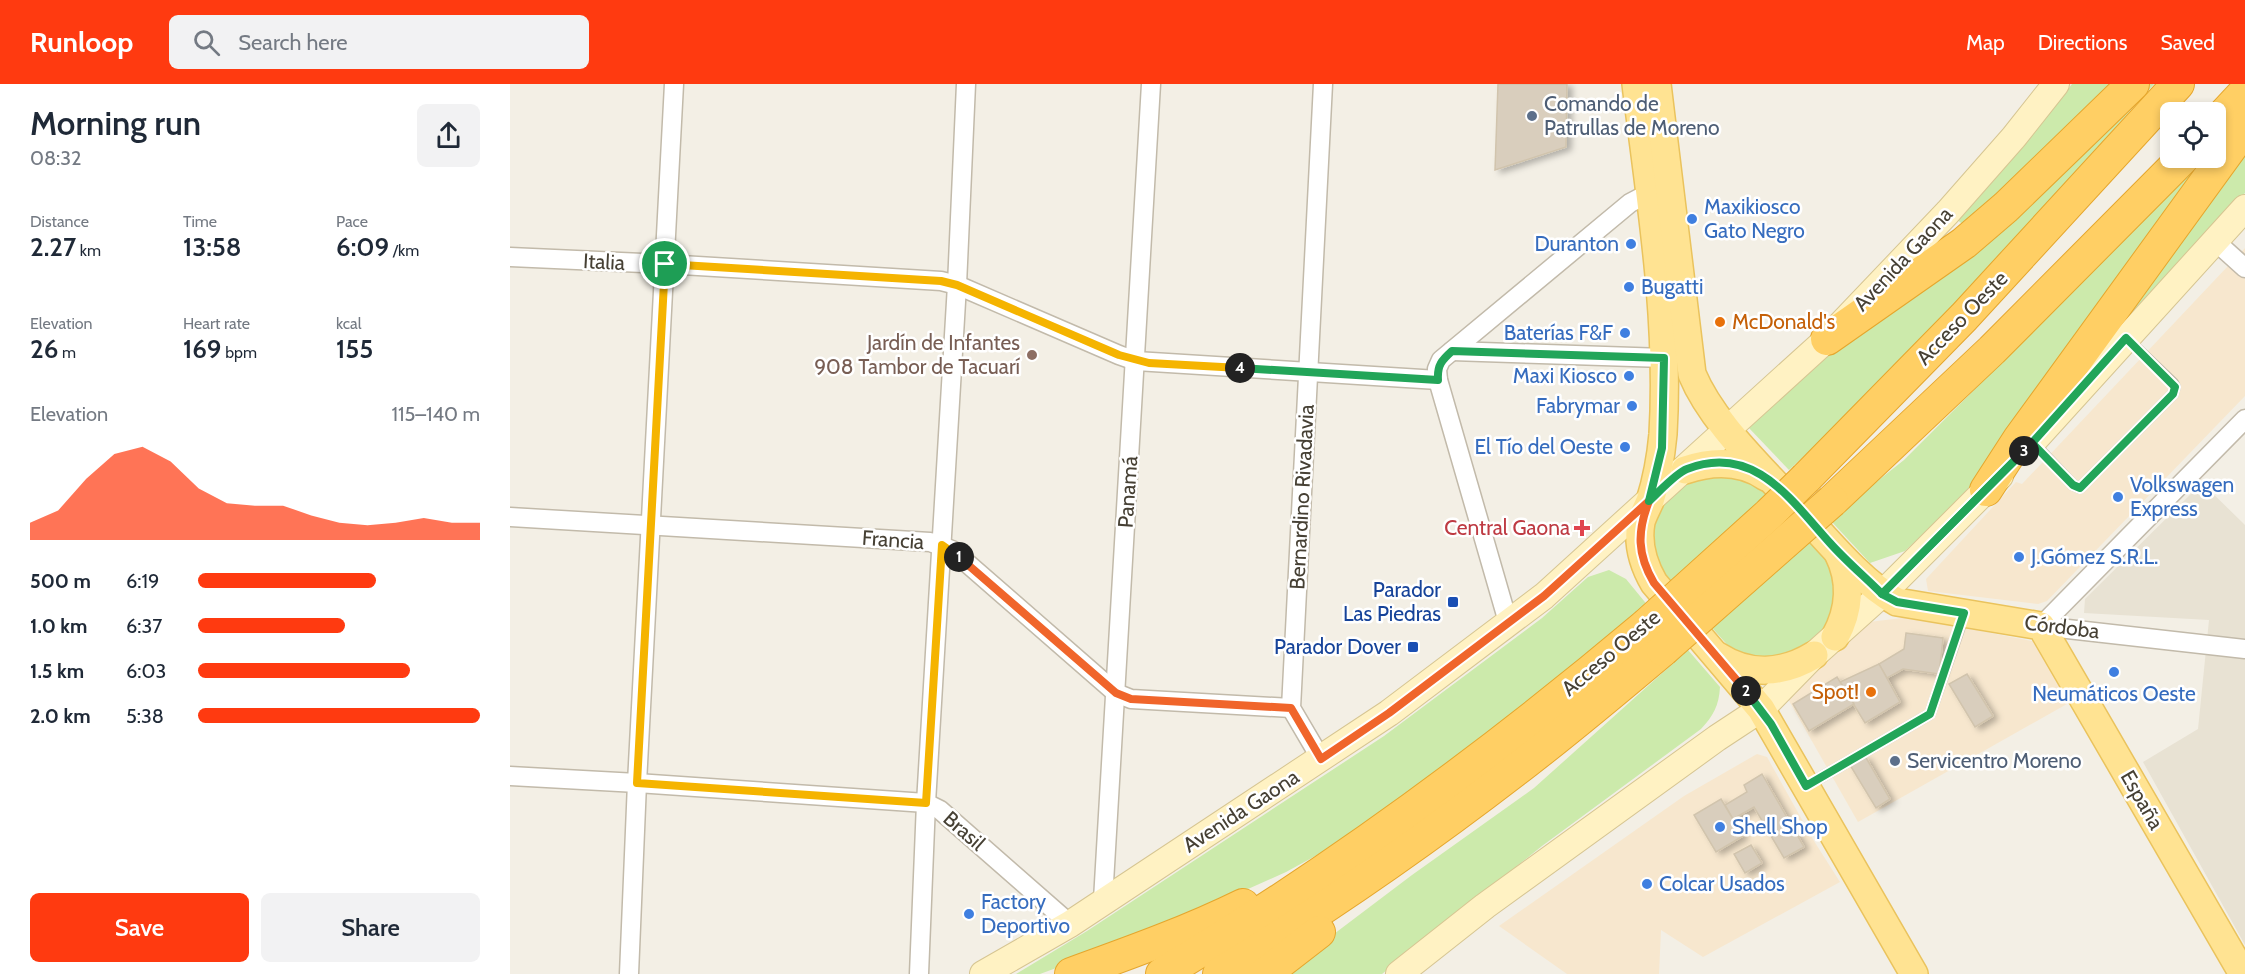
<!DOCTYPE html>
<html lang="en">
<head>
<meta charset="utf-8">
<style>
	body { margin:0; font-family:Cabin,sans-serif; background:#f2f2f3; color:#1f2937; height:100vh; display:flex; flex-direction:column; font-size:22px; white-space:nowrap }
	* { box-sizing:border-box; margin:0 }
	p { font-size:20px; color:#747a83 }
	.icon { flex:none; width:33px; height:33px; fill:none; stroke:currentColor; stroke-width:2; stroke-linecap:round; stroke-linejoin:round }
	.map { position:relative; flex:1; overflow:hidden }
	.details { display:flex; flex-direction:column; background:#fff; width:510px }
	.details>* { flex:none }
	.buttons { position:absolute; left:1650px; top:18px; display:grid; gap:12px }
	.buttons a { display:grid; place-items:center; width:66px; height:66px; border-radius:9px; background:#fff; box-shadow:0 3px 9px #0003; font-size:30px }
	.pin { position:absolute; display:grid; place-items:center; width:51px; height:51px; color:#fff; margin:-26px; border:3px solid #fff; border-radius:50%; box-shadow:0 2px 6px #0007 }
	.km { position:absolute; width:30px; height:30px; margin:-15px; border-radius:50%; background:#222; color:#fff; font-size:16px; line-height:30px; text-align:center }
	.round { display:grid; place-items:center; flex:none; width:63px; height:63px; border-radius:9px; background:#f2f2f3 }
	.overview { display:flex; align-items:center; justify-content:space-between; height:102px; padding:0 30px }
	h1 { font-size:33px; font-weight:600; line-height:45px }
	.figures { display:grid; grid-template-columns:repeat(3,1fr); gap:9px; height:102px; padding:6px 30px }
	.figures div { display:grid; align-content:center }
	.figures b { font-size:26px; font-weight:600 }
	.figures small { font-size:16px; font-weight:400 }
	.figures p { font-size:16px }
	.chart { height:168px; padding:12px 30px }
	.chart p { display:flex; justify-content:space-between }
	.chart svg { width:100%; height:108px; margin-top:6px; fill:#ff3a10; opacity:.7 }
	.action { display:flex; gap:12px; margin-top:auto; padding:12px 30px }
	.action a { flex:1; height:69px; border-radius:9px; background:#ff3a10; color:#fff; font-size:24px; font-weight:600; line-height:69px; text-align:center }
	.action a+a { background:#f2f2f3; color:#1f2937 }
	ul { padding:0 30px; list-style:none; font-size:20px }
	li { display:grid; grid-template-columns:96px 72px 1fr; align-items:center; height:45px }
	li i { height:15px; border-radius:8px; background:#ff3a10 }
	header { display:flex; align-items:center; gap:36px; box-sizing:border-box; height:84px; padding:0 30px; background:#ff3a10; color:#fff }
	header strong { font-size:28px }
	nav { display:flex; gap:33px; margin-inline-start:auto; font-size:21px }
	.search { width:420px; height:54px; background:#f2f2f3; display:flex; align-items:center; gap:15px; box-sizing:border-box; padding:0 21px; border-radius:9px; color:#747a83; font-size:22px }
	main { display:flex; flex:1; min-height:0 }
	.map>svg:first-child { display:block }
	.residential { fill:#e8e2d3 }
	.commercial { fill:#f7e7ce }
	.green { fill:#cceaab }
	.building { fill:#d9cebd; stroke:#d1c4ad; stroke-width:1.5; filter:url(#shadow) }
	.lines { fill:none; stroke-linecap:round; stroke-linejoin:round }
	.lane-casing { stroke:#c2baaa; stroke-width:12 }
	.street-casing { stroke:#c2baaa; stroke-width:21 }
	.secondary-casing { stroke:#d6c592; stroke-width:28 }
	.primary-casing { stroke:#eac35d; stroke-width:30 }
	.highway-casing { stroke:#e5a62d; stroke-width:34 }
	.lane { stroke:#fff; stroke-width:9 }
	.street { stroke:#fff; stroke-width:18 }
	.secondary { stroke:#fff2c3; stroke-width:26 }
	.primary { stroke:#ffe392; stroke-width:27 }
	.highway { stroke:#ffcf64; stroke-width:32 }
	.highway-bridge-casing { stroke:#e5a62d; stroke-width:34; stroke-linecap:butt }
	.highway-bridge { stroke:#ffcf64; stroke-width:32 }
	.split-1-casing { stroke:#fff; stroke-width:12 }
	.split-2-casing { stroke:#fff; stroke-width:12 }
	.split-3-casing { stroke:#fff; stroke-width:12 }
	.split-4-casing { stroke:#fff; stroke-width:12 }
	.split-5-casing { stroke:#fff; stroke-width:12 }
	.split-1 { stroke:#f5b400; stroke-width:8 }
	.split-2 { stroke:#f0652b; stroke-width:8 }
	.split-3 { stroke:#22a559; stroke-width:8 }
	.split-4 { stroke:#22a559; stroke-width:8 }
	.split-5 { stroke:#f5b400; stroke-width:8 }
	.service-dot { fill:#5c6f8a; stroke:#fff; stroke-width:2 }
	.shop-dot { fill:#3f7fe0; stroke:#fff; stroke-width:2 }
	.food-dot { fill:#e8710a; stroke:#fff; stroke-width:2 }
	.education-dot { fill:#8d6e63; stroke:#fff; stroke-width:2 }
	.health-dot { fill:#e0444e; stroke:#fff; stroke-width:2 }
	.transit-dot { fill:#1a4fb4; stroke:#fff; stroke-width:2 }
	.labels { text-anchor:middle; stroke-width:5; stroke-linejoin:round; paint-order:stroke }
	.service-label { font-size:21px; fill:#4e5e75; stroke:#fff; text-anchor:start }
	.shop-label { font-size:21px; fill:#366cbe; stroke:#fff; text-anchor:start }
	.street-label { font-size:21px; fill:#464034; stroke:#fff }
	.food-label { font-size:21px; fill:#c56008; stroke:#fff; text-anchor:start }
	.education-label { font-size:21px; fill:#785e54; stroke:#fff; text-anchor:end }
	.health-label { font-size:21px; fill:#be3a42; stroke:#fff; text-anchor:end }
	.transit-label { font-size:21px; fill:#164399; stroke:#fff; text-anchor:end }
</style>
</head>
<body>
<header>
<strong>Runloop</strong>
<div class="search"><svg class="icon" aria-label="search" viewBox="0 0 24 24"><circle cx="10" cy="10" r="6"/><path d="M15 15l6 6"/></svg>Search here</div>
<nav><a>Map</a><a>Directions</a><a>Saved</a></nav>
</header>
<main>
<section class="details">
<div class="overview"><div><h1>Morning run</h1><p>08:32</p></div><a class="round"><svg class="icon" aria-label="share" viewBox="0 0 24 24"><path d="M12 15V3M7 8l5-5 5 5M5 13v7h14v-7"/></svg></a></div>
<div class="figures">
<div><p>Distance</p><b>2.27<small> km</small></b></div>
<div><p>Time</p><b>13:58</b></div>
<div><p>Pace</p><b>6:09<small> /km</small></b></div>
</div>
<div class="figures">
<div><p>Elevation</p><b>26<small> m</small></b></div>
<div><p>Heart rate</p><b>169<small> bpm</small></b></div>
<div><p>kcal</p><b>155</b></div>
</div>
<div class="chart"><p><span>Elevation</span>115–140 m</p>
<svg viewBox="0 0 160 44" preserveAspectRatio="none"><path d="M0 44V37L10 32L20 19L30 9L40 6L50 12L60 23L70 29L80 30L90 30L100 34L110 37L120 38L130 37L140 35L150 37L160 37V44z"/></svg>
</div>
<ul>
<li><b>500 m</b>6:19<i style="width:63%"></i></li>
<li><b>1.0 km</b>6:37<i style="width:52%"></i></li>
<li><b>1.5 km</b>6:03<i style="width:75%"></i></li>
<li><b>2.0 km</b>5:38<i style="width:100%"></i></li>
</ul>
<div class="action"><a>Save</a><a>Share</a></div>
</section>
<div class="map">
<svg width="1735" height="890" viewBox="0 0 1735 890">
	<defs>
		<filter id="shadow"><feDropShadow dx="5" dy="3" stdDeviation="3" flood-color="#0004"/></filter>
	</defs>
	<rect width="100%" height="100%" fill="#f3efe5"/>
	<polygon class="residential" points="1692,399 1735,441 1735,861 1633,678 1688,645 1699,536 1574,529 1575,515"/>
	<g class="commercial">
		<polygon points="1735,164 1735,312 1537,517 1528,520 1418,507 1416,495 1506,398 1512,400"/>
		<polygon points="1400,533 1532,559 1564,616 1348,738 1278,615 1359,538"/>
		<polygon points="1247,670 1257,673 1304,757 1330,798 1193,873 1151,846 1149,890 1057,890 989,842 1174,712"/>
	</g>
	<g class="green">
		<polygon points="1562,0 1611,0 1457,144 1444,133 1543,24"/>
		<polygon points="1632,0 1644,0 1461,206 1353,317 1279,386 1238,343 1348,245"/>
		<polygon points="1735,57 1735,109 1551,315"/>
		<polygon points="1696,74 1462,404 1395,467 1360,479 1322,438 1337,421 1394,376"/>
		<path d="M1235,387L1332,491L1316,555L1257,579L1221,565L1157,493C1141,471 1139,440 1154,418C1160,409 1169,401 1176,393Z"/>
		<polygon points="1099,486 1116,495 1139,523 879,727 840,753 776,788 633,852 530,890 506,890 577,847 874,652 1032,534 1078,493"/>
		<path d="M1178,566L1210,603C1209,622 1203,632 1191,645L1032,762L872,890H771L902,791L1024,704Z"/>
	</g>
	<g class="building">
		<polygon points="988,0 1057,0 1056,63 985,86"/>
		<polygon points="1396,549 1433,554 1429,590 1393,585 1377,594 1369,580 1394,565"/>
		<polygon points="1369,580 1390,618 1355,639 1330,598"/>
		<polygon points="1457,590 1483,632 1465,643 1439,600"/>
		<polygon points="1327,593 1344,620 1299,647 1283,620"/>
		<polygon points="1355,672 1380,715 1366,724 1340,681"/>
		<polygon points="1252,690 1294,763 1274,774 1244,723 1223,735 1215,721 1237,708 1234,701"/>
		<polygon points="1211,715 1233,752 1206,768 1184,731"/>
		<polygon points="1241,761 1252,779 1235,789 1224,770"/>
	</g>
	<g class="lines">
		<defs>
			<g id="lane">
				<polyline points="1524,360 1563,401 1570,404 1663,310 1665,303 1663,299 1617,255"/>
				<polyline points="1296,702 1420,630 1454,531"/>
			</g>
			<g id="street">
				<polyline points="1705,157 1735,184"/>
				<polyline points="0,173 155,180 431,197 447,201 609,271 626,277 928,296"/>
				<polyline points="942,267 1154,274"/>
				<polyline points="0,433 420,458 442,466 606,609 621,615 781,624"/>
				<polyline points="998,538 928,296 927,285 931,276 1120,119 1139,109"/>
				<polyline points="1531,542 1735,335"/>
				<polyline points="1531,542 1735,565"/>
				<polyline points="811,675 781,624 813,0"/>
				<polyline points="0,692 127,699 416,719 430,726 560,840"/>
				<polyline points="593,816 641,0"/>
				<polyline points="119,890 127,699 164,0"/>
				<polyline points="409,890 416,719 447,201 456,0"/>
			</g>
			<g id="secondary">
				<polyline points="1518,363 1735,124"/>
				<polyline points="473,890 560,840 879,629 1034,512 1317,255 1438,128 1504,53 1546,0"/>
				<polyline points="889,890 975,822 1207,654 1251,625 1304,571 1372,510 1490,392"/>
			</g>
			<g id="primary">
				<path d="M1126,0C1140,115 1160,233 1153,350C1151,372 1147,395 1140,417C1137,424 1133,431 1131,438C1127,460 1133,480 1144,499L1251,625L1404,890"/>
				<path d="M1147,0L1182,290C1202,338 1249,381 1284,420C1313,451 1350,498 1387,518L1531,542L1733,890"/>
				<path d="M1175,386C1202,377 1231,376 1256,393"/>
				<path d="M1325,553C1340,526 1342,497 1328,469"/>
				<path d="M1208,572C1239,592 1273,590 1304,571"/>
			</g>
			<g id="highway">
				<polyline points="1706,39 1735,8"/>
				<polyline points="1317,255 1454,159 1496,123 1623,0"/>
				<polyline points="1296,394 1454,233 1668,0"/>
				<polyline points="1476,406 1509,355 1735,44"/>
				<polyline points="1322,417 1482,266 1673,74"/>
				<path d="M561,890C619,869 678,848 733,821"/>
				<path d="M652,890C823,788 984,669 1136,541"/>
				<path d="M709,890C815,826 918,754 1016,678C1063,642 1108,604 1153,566"/>
				<polyline points="755,890 809,848"/>
			</g>
		</defs>
		<use href="#lane" class="lane-casing"/>
		<use href="#street" class="street-casing"/>
		<use href="#secondary" class="secondary-casing"/>
		<use href="#primary" class="primary-casing"/>
		<use href="#highway" class="highway-casing"/>
		<use href="#lane" class="lane"/>
		<use href="#street" class="street"/>
		<use href="#secondary" class="secondary"/>
		<use href="#primary" class="primary"/>
		<use href="#highway" class="highway"/>
		<defs>
			<g id="highway-bridge">
				<polyline points="1136,541 1259,430 1296,394"/>
				<polyline points="1153,566 1322,417"/>
			</g>
		</defs>
		<use href="#highway-bridge" class="highway-bridge-casing"/>
		<use href="#highway-bridge" class="highway-bridge"/>
	</g>
	<g class="lines">
		<defs>
			<polyline id="split-1" points="155,180 127,699 416,719 432,461 449,473"/>
			<path id="split-2" d="M449,473L606,609L621,615L781,624L811,675L879,629L1034,512L1139,417C1127,448 1127,470 1144,499L1236,607"/>
			<polyline id="split-3" points="1236,607 1261,640 1296,702 1420,630 1454,529 1387,518 1372,510 1522,359 1616,254 1665,303 1663,310 1570,404 1563,401 1522,359 1514,367"/>
			<path id="split-4" d="M730,284L928,296C927,281 932,276 942,267L1154,274L1152,364L1139,417C1149,408 1166,389 1177,385C1244,359 1281,416 1320,459C1336,477 1355,493 1372,510L1514,367"/>
			<polyline id="split-5" points="155,180 431,197 447,201 609,271 639,279 730,284"/>
		</defs>
		<use href="#split-1" class="split-1-casing"/>
		<use href="#split-2" class="split-2-casing"/>
		<use href="#split-3" class="split-3-casing"/>
		<use href="#split-4" class="split-4-casing"/>
		<use href="#split-5" class="split-5-casing"/>
		<use href="#split-1" class="split-1"/>
		<use href="#split-2" class="split-2"/>
		<use href="#split-3" class="split-3"/>
		<use href="#split-4" class="split-4"/>
		<use href="#split-5" class="split-5"/>
	</g>
	<g class="service-dot">
		<circle cx="1022" cy="32" r="6"/>
		<circle cx="1385" cy="677" r="6"/>
	</g>
	<g class="shop-dot">
		<circle cx="1182" cy="135" r="6"/>
		<circle cx="1121" cy="160" r="6"/>
		<circle cx="1119" cy="203" r="6"/>
		<circle cx="1115" cy="249" r="6"/>
		<circle cx="1119" cy="292" r="6"/>
		<circle cx="1122" cy="322" r="6"/>
		<circle cx="1115" cy="363" r="6"/>
		<circle cx="1608" cy="413" r="6"/>
		<circle cx="1509" cy="473" r="6"/>
		<circle cx="1604" cy="588" r="6"/>
		<circle cx="1210" cy="743" r="6"/>
		<circle cx="1137" cy="800" r="6"/>
		<circle cx="459" cy="830" r="6"/>
	</g>
	<g class="food-dot">
		<circle cx="1210" cy="238" r="6"/>
		<circle cx="1361" cy="608" r="6"/>
	</g>
	<circle class="education-dot" cx="522" cy="271" r="6"/>
	<path class="health-dot" d="M1069 435h6v6h6v6h-6v6h-6v-6h-6v-6h6z"/>
	<g class="transit-dot">
		<rect x="937" y="512" width="12" height="12" rx="3"/>
		<rect x="897" y="557" width="12" height="12" rx="3"/>
	</g>
	<g class="labels">
		<g class="service-label">
			<text x="1034" y="27">Comando de<tspan x="1034" dy="24">Patrullas de Moreno</tspan></text>
			<text x="1397" y="684">Servicentro Moreno</text>
		</g>
		<g class="shop-label">
			<text x="1194" y="130">Maxikiosco<tspan x="1194" dy="24">Gato Negro</tspan></text>
			<text x="1109" y="167" text-anchor="end">Duranton</text>
			<text x="1131" y="210">Bugatti</text>
			<text x="1103" y="256" text-anchor="end">Baterías F&amp;F</text>
			<text x="1107" y="299" text-anchor="end">Maxi Kiosco</text>
			<text x="1110" y="329" text-anchor="end">Fabrymar</text>
			<text x="1103" y="370" text-anchor="end">El Tío del Oeste</text>
			<text x="1620" y="408">Volkswagen<tspan x="1620" dy="24">Express</tspan></text>
			<text x="1521" y="480">J.Gómez S.R.L.</text>
			<text x="1604" y="617" text-anchor="middle">Neumáticos Oeste</text>
			<text x="1222" y="750">Shell Shop</text>
			<text x="1149" y="807">Colcar Usados</text>
			<text x="471" y="825">Factory<tspan x="471" dy="24">Deportivo</tspan></text>
		</g>
		<g class="street-label">
			<text transform="translate(1393 175) rotate(-47)" y="7">Avenida Gaona</text>
			<text transform="translate(94 178) rotate(3)" y="7">Italia</text>
			<text transform="translate(1452 234) rotate(-46)" y="7">Acceso Oeste</text>
			<text transform="translate(618 408) rotate(-86)" y="7">Panamá</text>
			<text transform="translate(792 413) rotate(-87)" y="7">Bernardino Rivadavia</text>
			<text transform="translate(383 456) rotate(4)" y="7">Francia</text>
			<text transform="translate(1552 543) rotate(7)" y="7">Córdoba</text>
			<text transform="translate(1101 569) rotate(-40)" y="7">Acceso Oeste</text>
			<text transform="translate(1632 716) rotate(60)" y="7">España</text>
			<text transform="translate(731 727) rotate(-33)" y="7">Avenida Gaona</text>
			<text transform="translate(454 747) rotate(41)" y="7">Brasil</text>
		</g>
		<g class="food-label">
			<text x="1222" y="245">McDonald's</text>
			<text x="1349" y="615" text-anchor="end">Spot!</text>
		</g>
		<g class="education-label">
			<text x="510" y="266">Jardín de Infantes<tspan x="510" dy="24">908 Tambor de Tacuarí</tspan></text>
		</g>
		<g class="health-label">
			<text x="1060" y="451">Central Gaona</text>
		</g>
		<g class="transit-label">
			<text x="931" y="513">Parador<tspan x="931" dy="24">Las Piedras</tspan></text>
			<text x="891" y="570">Parador Dover</text>
		</g>
	</g>
</svg>
<div class="buttons">
<a><svg class="icon" aria-label="locate" viewBox="0 0 24 24"><circle cx="12" cy="12" r="6"/><path d="M12 2v4M12 18v4M2 12h4M18 12h4"/></svg></a>
</div>
<div class="pin" style="left:155px;top:180px;background:#1e9e55"><svg class="icon" aria-label="arrive" viewBox="0 0 24 24"><path d="M6 21V4h12l-3 4 3 4H6"/></svg></div>
<b class="km" style="left:449px;top:473px">1</b>
<b class="km" style="left:1236px;top:607px">2</b>
<b class="km" style="left:1514px;top:367px">3</b>
<b class="km" style="left:730px;top:284px">4</b>
</div>
</main>
</body>
</html>
